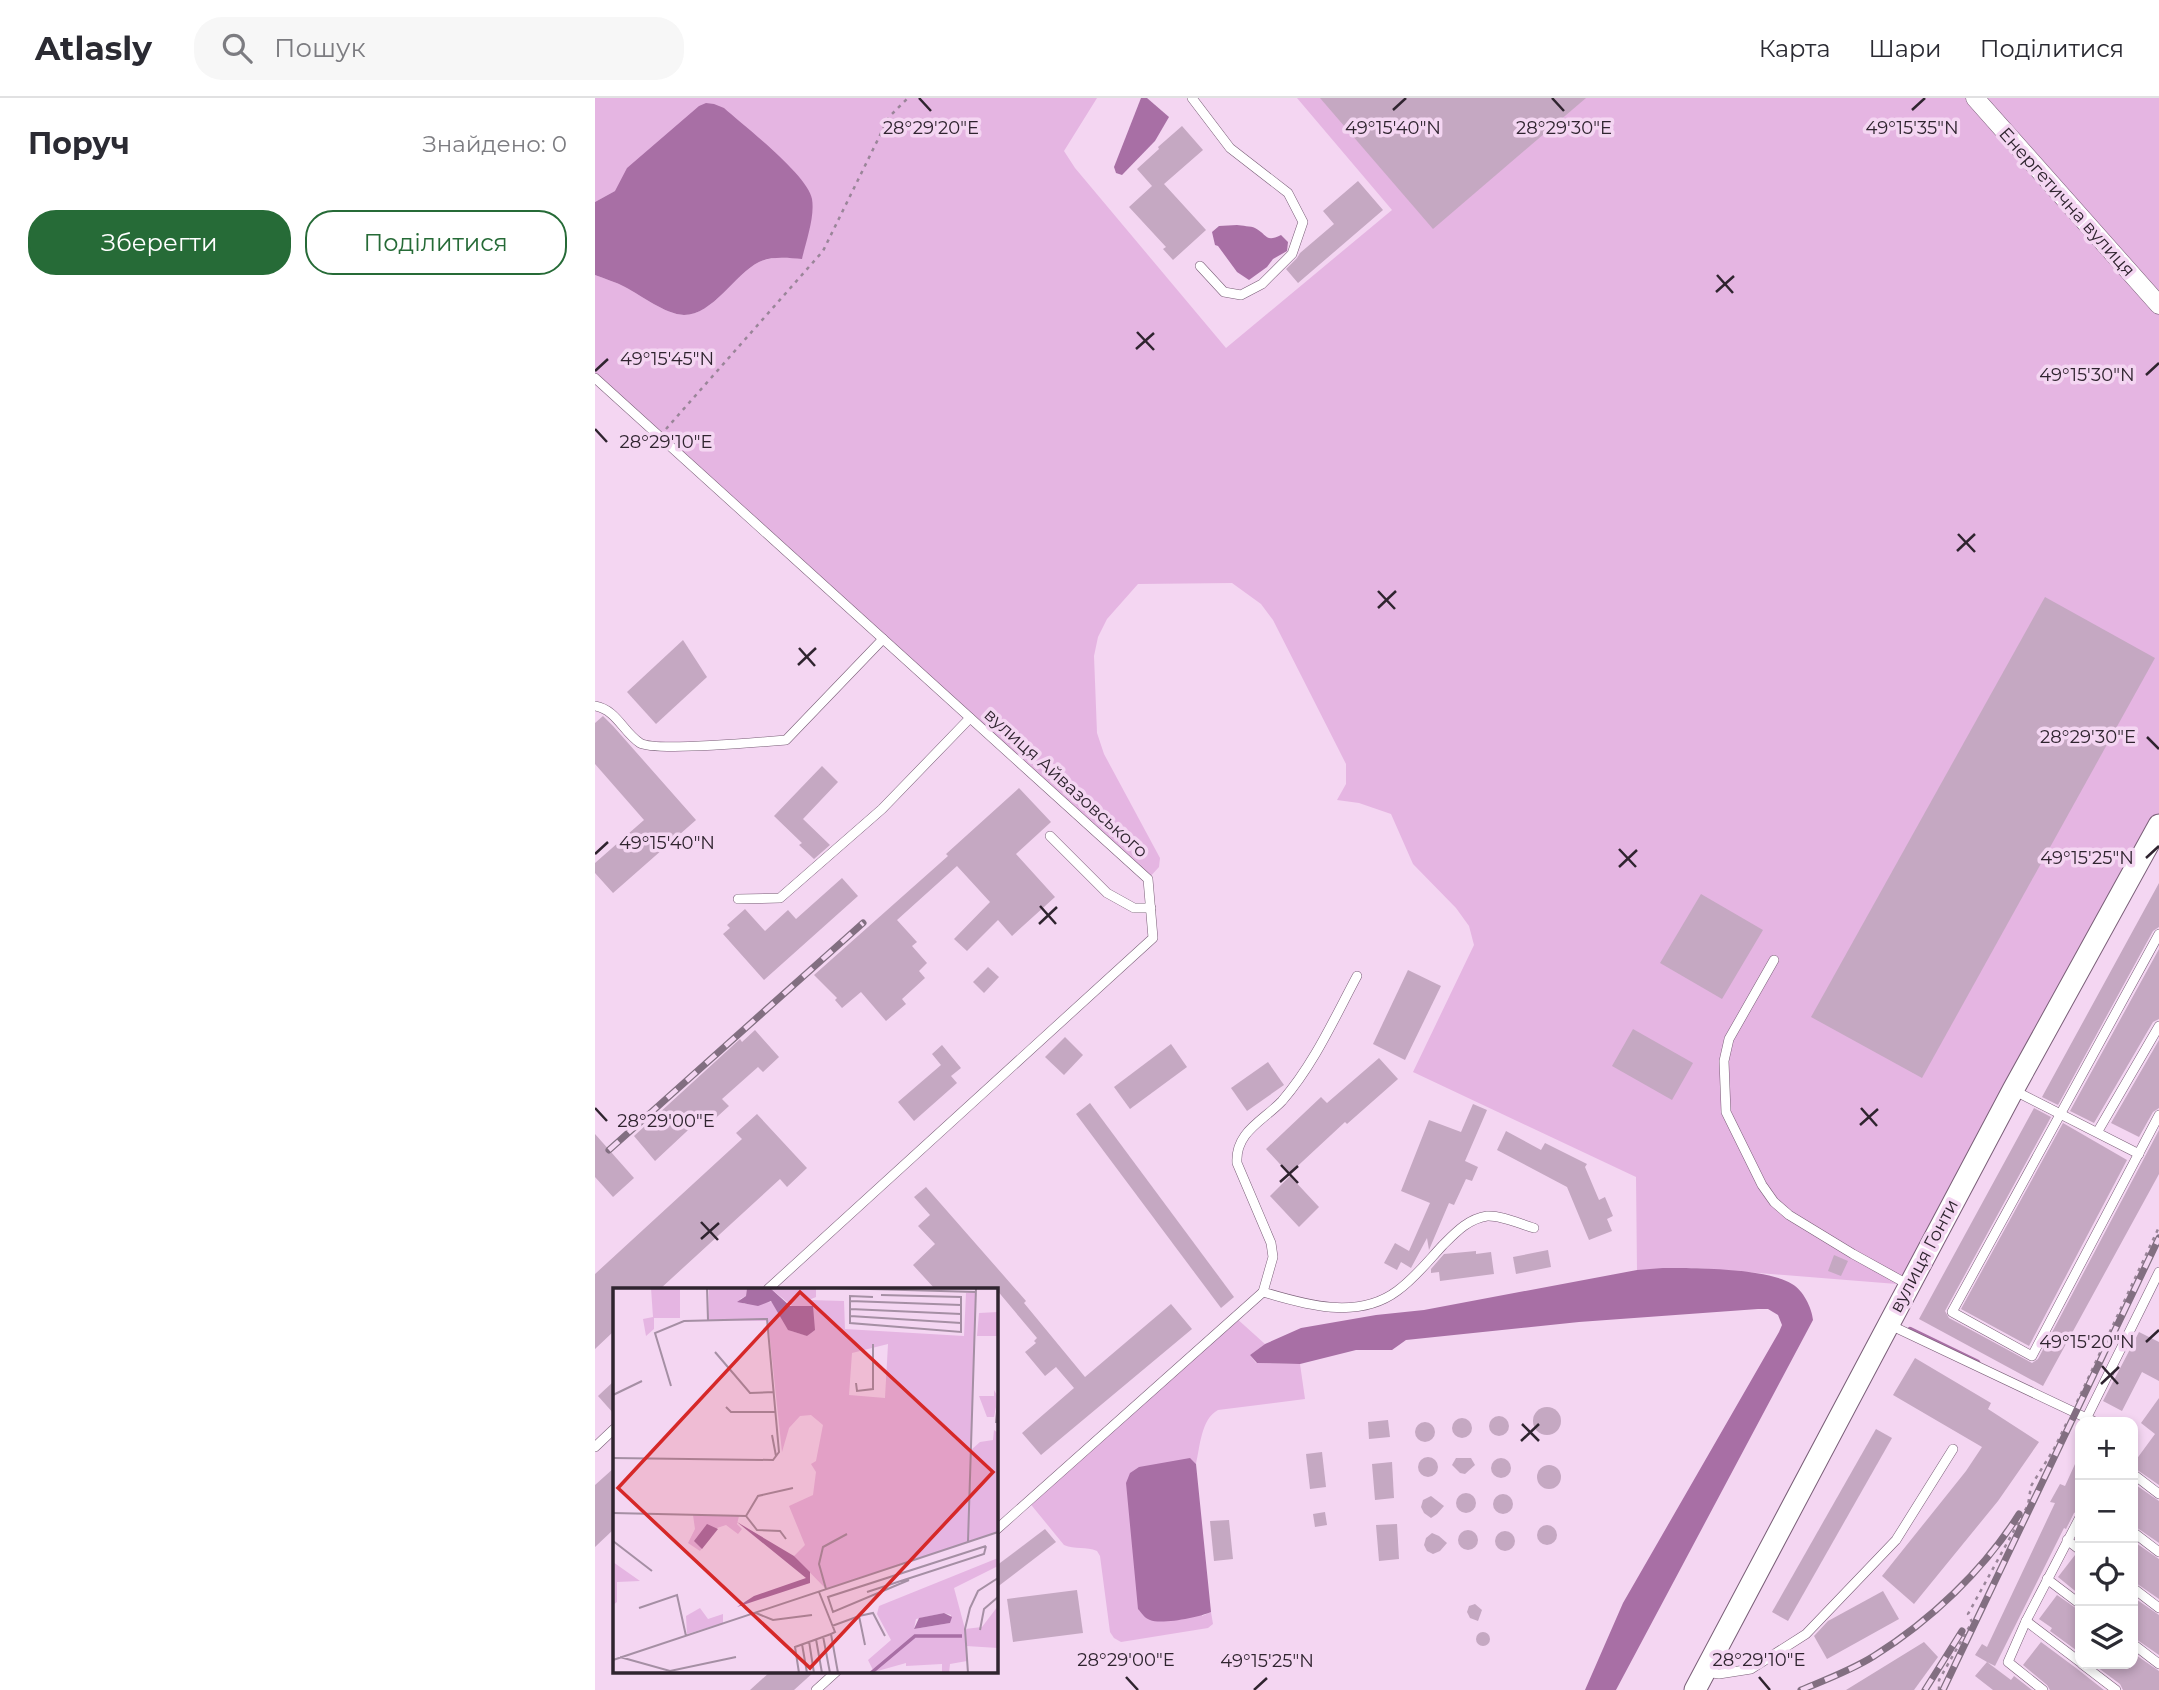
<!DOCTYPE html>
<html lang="uk">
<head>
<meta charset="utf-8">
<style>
  body { margin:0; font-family:Montserrat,sans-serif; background:#f7f7f7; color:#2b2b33 }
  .controls { position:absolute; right:21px; bottom:21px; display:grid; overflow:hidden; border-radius:14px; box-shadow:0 4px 10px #0003 }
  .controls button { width:63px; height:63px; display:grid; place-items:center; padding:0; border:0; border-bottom:2px solid #e1e1e2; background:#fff; color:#2b2b33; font:35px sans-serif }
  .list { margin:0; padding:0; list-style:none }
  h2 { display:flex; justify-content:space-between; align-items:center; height:91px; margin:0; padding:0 28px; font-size:30px }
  h2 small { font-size:23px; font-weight:400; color:#7c7c81 }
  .actions { display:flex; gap:14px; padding:21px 28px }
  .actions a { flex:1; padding:16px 0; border:2px solid #266b37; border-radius:28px; text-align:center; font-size:24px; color:#266b37 }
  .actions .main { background:#266b37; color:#fff }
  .icon { flex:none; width:38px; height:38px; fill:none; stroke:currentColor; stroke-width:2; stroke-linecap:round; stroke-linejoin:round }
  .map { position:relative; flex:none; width:1564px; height:1592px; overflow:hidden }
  header { display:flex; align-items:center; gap:42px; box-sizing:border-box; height:98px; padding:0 35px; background:#fff; border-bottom:2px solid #e1e1e2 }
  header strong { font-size:33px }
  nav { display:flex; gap:38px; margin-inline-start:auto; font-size:24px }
  .search { width:490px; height:63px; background:#f7f7f7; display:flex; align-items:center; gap:18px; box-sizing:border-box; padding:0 24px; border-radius:28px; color:#7c7c81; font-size:26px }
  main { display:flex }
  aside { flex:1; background:#fff }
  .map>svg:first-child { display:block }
</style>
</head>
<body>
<header>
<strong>Atlasly</strong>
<div class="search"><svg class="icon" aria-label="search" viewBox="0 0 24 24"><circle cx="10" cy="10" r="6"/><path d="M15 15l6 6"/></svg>Пошук</div>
<nav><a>Карта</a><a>Шари</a><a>Поділитися</a></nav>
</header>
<main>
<aside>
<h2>Поруч<small>Знайдено: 0</small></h2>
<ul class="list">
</ul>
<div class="actions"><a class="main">Зберегти</a><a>Поділитися</a></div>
</aside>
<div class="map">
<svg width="1564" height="1592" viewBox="0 0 1564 1592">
  <rect width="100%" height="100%" fill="#f4d6f2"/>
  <g fill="#e5b5e2">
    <path d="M0 0H502L469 53 480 70 631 250 797 112 702 0H1564V727L1314 1187 1101 1170 1042 1172 1041 1079 818 974 879 847 874 828 861 810 818 766 796 716 764 705 742 702 751 686V666L678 522 666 506 637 485 543 486 512 521 503 539 499 558 502 635 509 656 565 760 564 769 553 781 0 280V177C10 181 21 184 30 189 47 198 70 216 89 217 118 217 140 176 164 164 176 158 194 160 207 160L217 102 20 93 0 104Z"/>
    <path d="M640 1219 670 1246 655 1257 661 1265 705 1266 710 1301 623 1312C606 1321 605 1349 601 1366L594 1360 607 1518 616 1514 618 1526 613 1530 526 1544 519 1540 515 1534 505 1458 502 1453C491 1448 480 1452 469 1447L433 1403Z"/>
  </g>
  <g fill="#a86fa5">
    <polygon points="546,0 552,0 574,19 560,43 527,77 521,75 519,69"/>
    <path d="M111 5 119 6 129 10C148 27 213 77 217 101 220 119 211 143 207 161 194 160 176 158 164 164 140 176 118 217 89 217 70 216 47 198 30 189 21 184 10 181 0 177V104L20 93 32 70 104 8Z"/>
    <path d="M642 127C647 128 656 128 660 130 672 136 670 145 686 137L693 144 692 153 678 161 672 169 654 182 642 174 623 148 620 147 617 134 624 128Z"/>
    <path d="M1068 1170C1100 1170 1171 1170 1197 1186 1208 1192 1217 1210 1218 1222L1021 1592H990L1028 1505 1184 1234 1187 1227 1183 1217 1173 1211H1163L984 1224 811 1242 797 1252H761L705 1266 662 1265 655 1257 670 1246 706 1230 781 1217 829 1212 1042 1172Z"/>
    <path d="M595 1360 601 1366 616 1514C605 1519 566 1527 555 1522 549 1520 547 1515 543 1511L531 1385 535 1375 544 1369Z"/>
  </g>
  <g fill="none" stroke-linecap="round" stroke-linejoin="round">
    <polyline stroke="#a86fa5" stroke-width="4.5" points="1315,1231 1383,1264"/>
  </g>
  <g fill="#c5a8c2">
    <polygon points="725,0 991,0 838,131"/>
    <polygon points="587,28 608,52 569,86 611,132 578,162 568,151 571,149 534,109 557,88 542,71 564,51 563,49"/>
    <polygon points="763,83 788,112 703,185 691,171 702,160 705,155 739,126 728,113"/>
    <polygon points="1450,499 1560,560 1327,980 1216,919"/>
    <polygon points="88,542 112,579 61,626 32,594"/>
    <polygon points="8,618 18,628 101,722 18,795 0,775 0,765 49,722 0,666 0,625"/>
    <polygon points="227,668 243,684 208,721 235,747 219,761 204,747 207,745 179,718"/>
    <polygon points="424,690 456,724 421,756 460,799 417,838 403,822 372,853 359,841 395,804 362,768 302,822 322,844 317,848 332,865 324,873 330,880 307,901 311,906 291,923 266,894 247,910 240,902 242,900 219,877 353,758 351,756"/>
    <polygon points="247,780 263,798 169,882 128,836 135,830 132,827 150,811 170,833 193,812 201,821"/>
    <polygon points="1564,785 1564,829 1558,833 1463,1007 1447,999"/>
    <polygon points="1106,796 1168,832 1127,901 1065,865"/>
    <polygon points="1564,851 1564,921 1558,924 1499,1025 1475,1013"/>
    <polygon points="393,869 404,879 389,895 378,884"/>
    <polygon points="813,872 846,888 810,962 778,946"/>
    <polygon points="1038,931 1098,965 1077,1002 1017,968"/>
    <polygon points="160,932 184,959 168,974 163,969 127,1001 134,1008 113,1027 106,1020 60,1063 39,1038 145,941 147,944"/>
    <polygon points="470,939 488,957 469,977 450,959"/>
    <polygon points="1564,942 1564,1010 1558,1014 1544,1039 1516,1025"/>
    <polygon points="576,946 592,969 535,1011 519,989"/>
    <polygon points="347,947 366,970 356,978 362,985 319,1023 303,1004 346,967 337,956"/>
    <polygon points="784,960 803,981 752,1026 750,1024 694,1076 671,1051 726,999 732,1005"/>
    <polygon points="673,964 689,987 652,1013 636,990"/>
    <polygon points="495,1005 639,1199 626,1210 481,1016"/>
    <polygon points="878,1006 892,1012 870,1063 883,1069 877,1083 871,1081 859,1107 854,1105 834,1152 832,1140 816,1170 806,1164 802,1172 789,1165 800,1145 814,1153 835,1105 806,1093 834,1022 866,1034"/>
    <polygon points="1439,1010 1456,1019 1350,1213 1354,1220 1437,1265 1443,1261 1564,1032 1564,1076 1448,1288 1324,1221"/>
    <polygon points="162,1016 212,1070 192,1089 185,1081 65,1191 19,1191 19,1233 0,1251 0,1176 147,1041 141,1035"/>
    <polygon points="1468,1025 1532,1062 1434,1248 1366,1211"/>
    <polygon points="911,1033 946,1052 950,1045 992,1066 990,1069 1004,1102 1010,1099 1018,1118 1012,1121 1017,1133 994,1142 972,1089 902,1052"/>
    <polygon points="0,1036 39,1080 18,1099 0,1079"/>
    <polygon points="695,1078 724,1109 704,1129 675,1098"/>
    <polygon points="331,1089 431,1203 429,1205 490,1279 576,1206 597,1231 446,1357 427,1335 479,1290 461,1269 450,1278 430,1254 441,1245 439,1243 442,1240 401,1191 340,1191 318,1167 340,1146 323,1128 335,1117 319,1099"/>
    <polygon points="953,1152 956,1169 921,1176 918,1159"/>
    <polygon points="881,1153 881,1156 896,1154 899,1176 845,1183 844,1174 836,1175 836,1171 849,1156"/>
    <polygon points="1239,1157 1253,1163 1246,1178 1233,1173"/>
    <polygon points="1544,1234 1564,1244 1564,1283 1547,1274 1527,1313 1508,1303"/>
    <polygon points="1320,1260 1396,1305 1393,1311 1444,1344 1403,1403 1319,1506 1287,1478 1371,1373 1387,1349 1298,1297"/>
    <polygon points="19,1283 19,1316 3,1298"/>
    <polygon points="1564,1300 1564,1387 1538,1369 1538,1366 1560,1336 1546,1325"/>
    <circle cx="952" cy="1323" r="14"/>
    <circle cx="904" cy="1328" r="10"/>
    <circle cx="867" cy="1330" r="10"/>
    <polygon points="793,1322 795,1339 774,1341 773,1324"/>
    <circle cx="830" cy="1334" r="10"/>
    <polygon points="1281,1331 1297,1340 1193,1523 1177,1514"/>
    <polygon points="727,1354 731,1389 715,1391 711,1356"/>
    <polygon points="1485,1355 1485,1412 1479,1415 1471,1431 1469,1430 1400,1568 1392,1564 1416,1582 1419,1578 1437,1592 1398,1592 1380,1578 1392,1564 1380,1557 1387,1546 1392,1549 1460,1405 1455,1404 1465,1386 1470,1388"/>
    <circle cx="833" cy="1369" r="10"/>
    <polygon points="861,1360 876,1360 880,1367 870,1376 865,1375 857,1367"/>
    <circle cx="906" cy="1370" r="10"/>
    <polygon points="797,1364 799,1400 780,1402 777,1366"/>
    <circle cx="954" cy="1379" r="12"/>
    <polygon points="19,1370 19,1431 0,1449 0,1387"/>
    <polygon points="1538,1385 1564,1403 1564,1445 1538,1427"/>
    <circle cx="871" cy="1405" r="10"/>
    <circle cx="908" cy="1406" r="10"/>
    <polygon points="836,1398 849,1408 842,1416 836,1420 829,1415 826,1409 828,1402"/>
    <polygon points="730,1414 732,1427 720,1429 718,1416"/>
    <polygon points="634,1422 638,1461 619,1463 615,1423"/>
    <polygon points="802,1426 804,1461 784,1463 781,1427"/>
    <circle cx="952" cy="1437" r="10"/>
    <polygon points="450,1431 461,1444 401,1490 401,1468"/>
    <circle cx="873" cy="1442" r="10"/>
    <circle cx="910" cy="1443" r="10"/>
    <polygon points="837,1435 844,1438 852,1445 845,1453 838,1456 832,1453 829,1447 831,1440"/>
    <polygon points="1538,1443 1564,1461 1564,1501 1538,1483"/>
    <polygon points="1480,1457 1485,1459 1485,1497 1463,1479"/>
    <polygon points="482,1492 488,1535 418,1544 412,1501"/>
    <polygon points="1288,1493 1304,1521 1232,1561 1219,1538 1233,1523"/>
    <polygon points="1462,1497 1485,1513 1485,1555 1455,1533 1457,1530 1444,1521"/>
    <polygon points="1538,1499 1564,1517 1564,1557 1538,1539"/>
    <polygon points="880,1506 887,1512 883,1523 875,1520 872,1514 874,1508"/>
    <circle cx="888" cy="1541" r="7"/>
    <polygon points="1329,1544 1343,1559 1319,1592 1251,1592"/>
    <polygon points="1446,1544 1481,1570 1509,1592 1455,1592 1452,1587 1428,1567"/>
    <polygon points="1538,1555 1564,1573 1564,1592 1528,1592 1525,1586 1498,1566 1538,1566"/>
    <polygon points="176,1573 220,1573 199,1592 155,1592"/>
  </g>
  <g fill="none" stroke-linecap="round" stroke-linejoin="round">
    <defs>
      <g id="service">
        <polyline points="597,0 635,50 693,95 708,124 697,156 667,186 646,197 629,194 605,168"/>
        <polyline points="0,280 553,781 558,840 173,1191"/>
        <path d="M0 608C22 612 28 634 45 645 59 654 167 644 191 642L288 541"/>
        <polyline points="455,738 512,795 539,810 556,810"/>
        <polyline points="143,801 185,800 287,711 375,620"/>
        <polyline points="1564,836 1357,1214 1437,1258 1564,1017"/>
        <polyline points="1179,862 1134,941 1129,963 1131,1014 1167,1087 1179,1104 1194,1117 1258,1156 1314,1187"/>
        <polyline points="1418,992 1544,1056"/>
        <polyline points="1503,1033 1564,928"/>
        <path d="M668 1194C711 1207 763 1222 802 1193 820 1180 833 1163 848 1147 861 1134 873 1121 892 1118 906 1117 925 1126 939 1130"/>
        <polyline points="1295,1227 1500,1324"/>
        <polyline points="1491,1321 1564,1174"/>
        <polyline points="0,1349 19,1331"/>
        <polyline points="1538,1376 1564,1396"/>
        <path d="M401 1432 668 1194 678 1159 676 1145 642 1065C640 1034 668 1023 687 1003 719 966 739 921 762 878"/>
        <polyline points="1538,1434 1564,1454"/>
        <polyline points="1472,1442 1485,1452"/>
        <polyline points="1452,1481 1485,1506"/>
        <polyline points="1538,1490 1564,1510"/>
        <polyline points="1431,1523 1485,1564"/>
        <polyline points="1538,1546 1564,1566"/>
        <polyline points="1487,1566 1521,1592"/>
        <polyline points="1111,1574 1124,1576 1156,1571 1211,1536 1301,1442 1358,1351"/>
        <polyline points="221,1592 242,1573"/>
        <polyline points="1448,1592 1413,1564 1431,1523 1485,1419"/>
      </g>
      <polyline id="minor" points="1380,0 1564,207"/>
      <polyline id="tertiary" points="1100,1592 1418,992 1564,727"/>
    </defs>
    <use href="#service" stroke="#795e77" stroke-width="10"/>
    <use href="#minor" stroke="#795e77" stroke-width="19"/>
    <use href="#tertiary" stroke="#795e77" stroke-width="23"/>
    <g stroke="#9a8599" stroke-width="2.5" stroke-dasharray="3.5 5" stroke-linecap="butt">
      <polyline points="71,331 228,153 294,19 313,0"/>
      <polyline points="1482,1304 1564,1129"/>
      <polyline points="1344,1592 1344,1582 1377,1524 1373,1516 1433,1407 1436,1388 1459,1351 1473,1322"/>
    </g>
    <use href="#service" stroke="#fff" stroke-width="9"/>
    <use href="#minor" stroke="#fff" stroke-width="18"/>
    <use href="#tertiary" stroke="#fff" stroke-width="21"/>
    <defs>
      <g id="rail">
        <polyline points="14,1052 268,825"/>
        <path d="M1206 1592C1230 1582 1257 1572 1279 1558 1335 1523 1389 1472 1424 1416"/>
        <polyline points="1330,1592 1367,1533"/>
        <polyline points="1348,1592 1564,1140"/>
      </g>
    </defs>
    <use href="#rail" stroke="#826f81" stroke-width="7"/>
    <use href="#rail" stroke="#f4d6f2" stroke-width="4.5" stroke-dasharray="13" stroke-linecap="butt"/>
  </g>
  <path fill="none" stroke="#2f242f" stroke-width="2.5" d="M324 0 336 13M957 0 969 13M798 12 811 0M1317 12 1330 0M1122 177 1138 195M1121 194 1139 178M542 234 559 252M541 251 559 235M0 273 13 261M1551 277 1564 265M0 331 12 344M1363 436 1380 454M1362 453 1380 436M783 493 800 511M783 510 801 493M204 550 220 568M203 567 221 550M1552 639 1564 651M1024 751 1041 769M0 756 13 744M1551 760 1564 748M1024 769 1042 752M445 808 461 826M444 826 462 809M0 1010 12 1023M1266 1010 1282 1028M1265 1027 1283 1011M686 1067 703 1085M685 1084 703 1068M106 1124 123 1142M106 1141 124 1125M1551 1244 1564 1232M1507 1268 1523 1286M1506 1286 1524 1269M927 1326 944 1343M926 1343 944 1326M531 1579 543 1592M1164 1579 1175 1592M659 1592 672 1580"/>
  <g text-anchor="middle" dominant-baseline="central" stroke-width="7" stroke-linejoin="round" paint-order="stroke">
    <g font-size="18" fill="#2f242f" stroke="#f4d6f2">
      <text transform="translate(1472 104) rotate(48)">Енергетична вулиця</text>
      <text transform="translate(471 685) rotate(42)">вулиця Айвазовського</text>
      <text transform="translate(1329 1158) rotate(-62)">вулиця Гонти</text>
    </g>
  </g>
  <g transform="translate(18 1190)">
    <rect width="385" height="385" fill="#f4d6f2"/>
    <path d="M38 0H67V30H41V41L33 48 30 31 40 29ZM96 0H134L133 8 127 11 131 16 159 14 178 43 195 48 179 18 157 0H203V9L196 12 231 13 232 41 351 48 353 5 363 4 358 162 367 154 380 152 381 142 385 145V244L213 301 181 268 192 257 176 218 200 207 203 184 198 176 203 173 210 137 198 127 187 128 176 140 169 164 155 33 95 32ZM275 56 272 110 236 107 239 65ZM385 24V48H364L366 25ZM381 102 385 109 381 129H374L366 108H381ZM80 227 126 228 124 236 129 241 125 246 113 237 104 240 87 263 75 255 82 241ZM385 270V278L341 300 352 341 369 339 385 318V360L353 358 354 373 337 376 336 385H329V376L293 378V375L261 384 255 372 278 352 264 326 266 318ZM331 325 338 327 337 335 301 341 303 331ZM0 274 27 293 4 294V314L0 317ZM87 320 95 331 110 326V335L74 346 73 328Z" fill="#e5b5e2" fill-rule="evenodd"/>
    <path d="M134 0H157L177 18H200L202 42 194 48 175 42 158 13 145 18 124 14 133 8ZM124 234 181 268 197 284V295L124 319 141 308 193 290ZM94 236 105 241 89 261 81 253ZM331 325 339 329 337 335 301 341 306 330Z" fill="#a86fa5"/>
    <path fill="none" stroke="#a86fa5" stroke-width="3.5" d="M258 385 302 348H349"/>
    <path fill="none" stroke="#a58fa4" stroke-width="2" d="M94 0 95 32M221 0 363 4M260 9 237 8V35L348 44V9L268 7M237 13 348 17M237 21 348 26M237 28 348 35M102 64 137 105 161 104M243 95 244 103 260 101V56M0 107 29 93M113 119 118 124H162M383 135 385 112M159 147 163 168M0 170 160 172 166 164 154 31 71 33 42 45 58 98M0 225 133 228 145 208 180 200M133 228 144 242 167 243 173 251M0 253 39 283M355 253 363 0M296 292 220 324 215 309 373 258M213 301 206 276 210 259 234 246M206 304 222 344 218 346 225 385M254 304 371 266 373 258M26 320 64 307 73 348M143 325 160 332 199 327M246 328 260 325 272 348M219 338 246 328 252 357M367 342 371 321 385 309M210 348 217 385M203 351 209 385M196 353 201 385M189 356 194 385M7 369 57 383 123 369M0 372 385 244M186 385 182 359 218 346M355 385 352 341 357 320 365 303 385 290"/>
    <path fill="#d62828" fill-opacity="0.15" stroke="#d62828" stroke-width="3.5" d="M187 4 380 184 197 380 5 200Z"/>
    <rect width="385" height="385" fill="none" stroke="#2f242f" stroke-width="3.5"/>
  </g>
  <g font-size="18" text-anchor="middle" fill="#2f242f" stroke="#f4d6f2" stroke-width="7" stroke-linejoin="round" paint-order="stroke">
    <text x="798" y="36">49°15'40"N</text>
    <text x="1317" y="36">49°15'35"N</text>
    <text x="336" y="36">28°29'20"E</text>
    <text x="969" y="36">28°29'30"E</text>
    <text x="72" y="267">49°15'45"N</text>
    <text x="1492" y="283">49°15'30"N</text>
    <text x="71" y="350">28°29'10"E</text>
    <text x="1493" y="645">28°29'30"E</text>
    <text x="72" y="751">49°15'40"N</text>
    <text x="1492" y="766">49°15'25"N</text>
    <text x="71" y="1029">28°29'00"E</text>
    <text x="1492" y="1250">49°15'20"N</text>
    <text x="531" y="1568">28°29'00"E</text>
    <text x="1164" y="1568">28°29'10"E</text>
    <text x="672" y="1569">49°15'25"N</text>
  </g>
</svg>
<div class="controls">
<button>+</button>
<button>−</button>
<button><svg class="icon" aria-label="locate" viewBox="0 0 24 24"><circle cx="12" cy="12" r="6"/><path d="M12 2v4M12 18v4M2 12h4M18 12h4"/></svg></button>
<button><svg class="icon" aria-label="layers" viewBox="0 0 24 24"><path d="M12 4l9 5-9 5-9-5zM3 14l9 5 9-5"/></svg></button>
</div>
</div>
</main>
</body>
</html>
